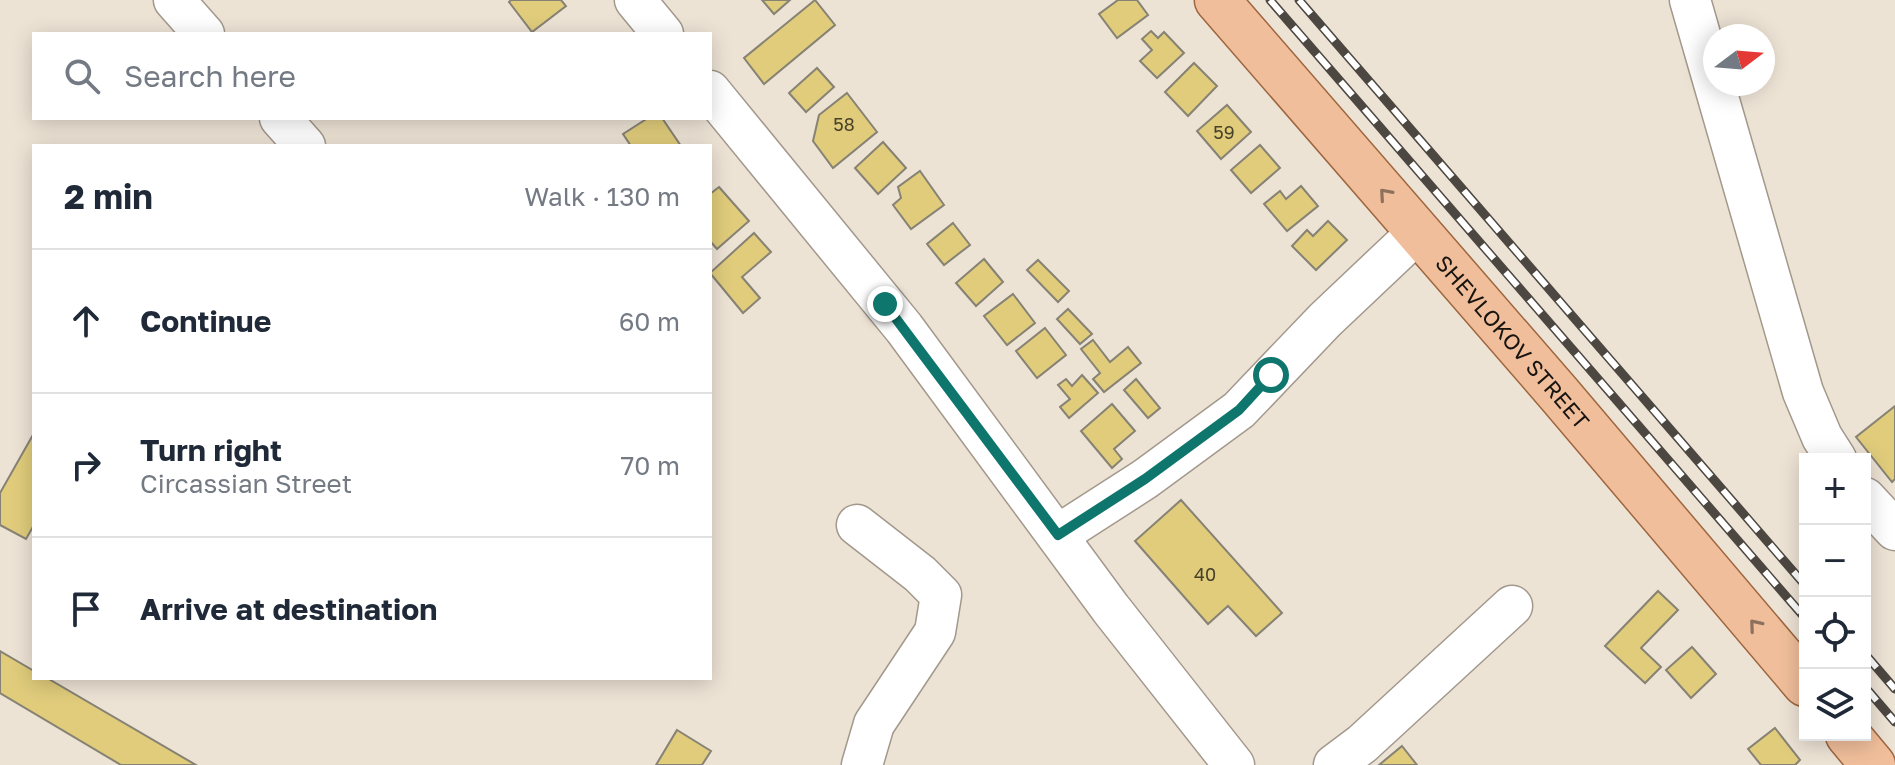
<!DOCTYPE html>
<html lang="en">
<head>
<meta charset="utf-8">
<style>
  body { margin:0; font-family:"Golos Text",sans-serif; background:#f6f6f7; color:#1f2937 }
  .controls { position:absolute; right:24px; bottom:24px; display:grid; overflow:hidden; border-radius:0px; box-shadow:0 4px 20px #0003 }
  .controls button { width:72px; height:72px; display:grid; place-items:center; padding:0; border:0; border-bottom:2px solid #e0e1e3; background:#fff; color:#1f2937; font:40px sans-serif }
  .compass { position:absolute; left:1703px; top:24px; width:72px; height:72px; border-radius:50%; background:#fff; box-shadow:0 4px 20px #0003; rotate:74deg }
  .stop { position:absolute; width:24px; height:24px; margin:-18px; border:6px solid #0f766e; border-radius:50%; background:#fff }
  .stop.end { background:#0f766e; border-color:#fff; box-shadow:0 2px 8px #0008 }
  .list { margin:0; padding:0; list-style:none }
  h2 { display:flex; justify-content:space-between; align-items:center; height:104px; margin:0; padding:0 32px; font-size:34px }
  h2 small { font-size:26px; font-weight:400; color:#747a83 }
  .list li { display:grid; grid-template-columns:52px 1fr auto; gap:24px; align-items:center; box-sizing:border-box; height:144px; padding:0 32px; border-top:2px solid #e0e1e3 }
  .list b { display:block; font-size:30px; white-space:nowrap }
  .list p { margin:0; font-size:26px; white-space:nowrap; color:#747a83 }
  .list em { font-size:26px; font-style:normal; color:#747a83 }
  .icon { flex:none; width:44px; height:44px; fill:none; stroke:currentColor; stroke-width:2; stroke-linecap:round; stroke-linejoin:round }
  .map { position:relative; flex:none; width:1895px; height:765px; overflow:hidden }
  .search { position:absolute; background:#fff; box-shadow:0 4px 20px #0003; left:32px; top:32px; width:680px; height:88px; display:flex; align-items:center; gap:20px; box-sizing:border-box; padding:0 28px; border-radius:0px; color:#747a83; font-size:30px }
  .panel { position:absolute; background:#fff; box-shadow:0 4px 20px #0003; left:32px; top:144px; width:680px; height:536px; border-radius:0px }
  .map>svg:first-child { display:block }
</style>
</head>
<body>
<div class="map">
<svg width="1895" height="765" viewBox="0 0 1895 765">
  <rect width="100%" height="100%" fill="#ede3d5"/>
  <g fill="#e0cc7b" stroke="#868274" stroke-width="2">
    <polygon points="511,0 561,0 566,6 532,32 509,2"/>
    <polygon points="762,0 790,0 774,14"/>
    <polygon points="815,0 835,25 764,84 744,58"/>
    <polygon points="1118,0 1137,0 1148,15 1117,38 1099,14"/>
    <polygon points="1151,31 1158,38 1164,32 1184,53 1157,78 1140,61 1152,50 1142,39"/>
    <polygon points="1194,63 1217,86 1188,116 1165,92"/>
    <polygon points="817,68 834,87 806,112 789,93"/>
    <polygon points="847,93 877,132 833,168 813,141 819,115"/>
    <polygon points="1227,105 1251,132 1221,159 1197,131"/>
    <polygon points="648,118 662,118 681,146 631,146 623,134"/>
    <polygon points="883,142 906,168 878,194 855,168"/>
    <polygon points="1260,145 1280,168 1251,193 1231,170"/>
    <polygon points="920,171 944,205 911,229 893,205 901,198 898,187"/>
    <polygon points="1301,186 1318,206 1287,231 1264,204 1280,191 1286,199"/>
    <polygon points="719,187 749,221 717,249 710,241 710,194"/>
    <polygon points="1328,221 1347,240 1316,270 1292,246 1307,230 1313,236"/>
    <polygon points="953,223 970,245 944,265 927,244"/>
    <polygon points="754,233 771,252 742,277 760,298 743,313 710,273"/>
    <polygon points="984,259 1003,282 976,306 956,283"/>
    <polygon points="1038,260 1069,291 1058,302 1027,270"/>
    <polygon points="1013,294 1035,323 1007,345 984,316"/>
    <polygon points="1068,309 1092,334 1080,344 1057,319"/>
    <polygon points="1045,328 1066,355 1037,378 1016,351"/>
    <polygon points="1093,340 1110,362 1128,347 1141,363 1104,392 1093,379 1100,373 1081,349"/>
    <polygon points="1082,375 1098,393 1069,418 1060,407 1070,399 1058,385 1066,379 1072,386"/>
    <polygon points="1136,379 1160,408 1148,418 1124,390"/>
    <polygon points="1112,404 1135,431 1114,449 1122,459 1112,468 1081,431"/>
    <polygon points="1895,406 1895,479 1892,482 1856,437"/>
    <polygon points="34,433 34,525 26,539 0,525 0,493"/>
    <polygon points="1181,500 1282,613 1256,636 1228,606 1208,624 1135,541"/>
    <polygon points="1658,591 1678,610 1641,648 1661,667 1645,683 1605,646"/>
    <polygon points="1692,647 1716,674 1691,698 1666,670"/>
    <polygon points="0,651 34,671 34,678 47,678 196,765 121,765 0,693"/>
    <polygon points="1775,728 1800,760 1795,765 1761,765 1748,749"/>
    <polygon points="677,730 711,751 702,765 656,765"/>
    <polygon points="1402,746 1417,765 1379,765"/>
  </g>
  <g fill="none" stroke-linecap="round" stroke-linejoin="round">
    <defs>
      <g id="minor">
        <polyline points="174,0 204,34"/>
        <polyline points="635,0 663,34"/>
        <polyline points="1690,0 1803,392 1822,437 1836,459"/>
        <polyline points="710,91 904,328 1111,609 1234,765"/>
        <polyline points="280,118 305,146"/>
        <polyline points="1865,498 1895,530"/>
        <polyline points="857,525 920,574 941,595 935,632 874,724 862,765"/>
        <polyline points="1058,535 1145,479 1239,410 1325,320 1418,232"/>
        <polyline points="1334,765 1362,744 1512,606"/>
      </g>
      <g id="major">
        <path id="s1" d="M1217 0 1559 394 1805 684"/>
        <polyline points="1848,735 1873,765"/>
      </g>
    </defs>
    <use href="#minor" stroke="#a2988c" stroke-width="43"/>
    <use href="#major" stroke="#9e663f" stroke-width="47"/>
    <use href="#minor" stroke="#fff" stroke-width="40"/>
    <use href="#major" stroke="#f0be9b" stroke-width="44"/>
    <defs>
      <g id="rail">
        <polyline points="1270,0 1805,618"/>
        <polyline points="1299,0 1805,585"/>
        <polyline points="1865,654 1895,689"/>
        <polyline points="1865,687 1895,722"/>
      </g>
    </defs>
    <use href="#rail" stroke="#4c4740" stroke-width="9"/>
    <use href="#rail" stroke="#fff" stroke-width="6" stroke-dasharray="18" stroke-linecap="butt"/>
  </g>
  <defs><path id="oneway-chevron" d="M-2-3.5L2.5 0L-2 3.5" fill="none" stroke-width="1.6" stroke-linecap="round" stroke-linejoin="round" transform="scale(2)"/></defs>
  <g stroke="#8e715c">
    <use href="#oneway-chevron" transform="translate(1385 194) rotate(-131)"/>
    <use href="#oneway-chevron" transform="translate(1755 625) rotate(-130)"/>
  </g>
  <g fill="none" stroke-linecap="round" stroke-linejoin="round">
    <polyline stroke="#0f766e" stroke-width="10" points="885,304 1058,535 1145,479 1239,410 1271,375"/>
  </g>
  <g text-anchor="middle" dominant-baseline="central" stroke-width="6" stroke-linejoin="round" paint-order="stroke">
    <g font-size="18" fill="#49412a">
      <text x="844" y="124">58</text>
      <text x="1224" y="132">59</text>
      <text x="1205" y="574">40</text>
    </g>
    <g font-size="22" fill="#17130f" stroke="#fff">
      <text stroke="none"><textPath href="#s1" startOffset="452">SHEVLOKOV STREET</textPath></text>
    </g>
  </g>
</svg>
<div class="controls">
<button>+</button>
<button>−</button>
<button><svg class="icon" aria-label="locate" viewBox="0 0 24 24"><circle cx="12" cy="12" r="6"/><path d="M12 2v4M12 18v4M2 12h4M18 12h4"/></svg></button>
<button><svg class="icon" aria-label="layers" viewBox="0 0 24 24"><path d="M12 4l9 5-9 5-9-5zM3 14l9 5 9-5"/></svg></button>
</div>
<svg class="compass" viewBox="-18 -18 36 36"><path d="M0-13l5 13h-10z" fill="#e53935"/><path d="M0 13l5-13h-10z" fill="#747a83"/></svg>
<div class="stop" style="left:1271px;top:375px"></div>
<div class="stop end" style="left:885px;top:304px"></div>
<div class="search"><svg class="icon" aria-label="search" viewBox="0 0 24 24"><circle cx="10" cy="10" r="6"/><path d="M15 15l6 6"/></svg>Search here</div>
<section class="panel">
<h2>2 min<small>Walk · 130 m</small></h2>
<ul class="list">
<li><svg class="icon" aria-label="ahead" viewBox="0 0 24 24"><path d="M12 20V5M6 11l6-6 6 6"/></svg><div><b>Continue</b></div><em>60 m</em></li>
<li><svg class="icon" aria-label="right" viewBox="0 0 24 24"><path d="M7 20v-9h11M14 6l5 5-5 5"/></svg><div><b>Turn right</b><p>Circassian Street</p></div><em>70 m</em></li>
<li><svg class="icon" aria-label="arrive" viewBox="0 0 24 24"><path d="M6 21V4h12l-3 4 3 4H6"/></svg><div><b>Arrive at destination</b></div></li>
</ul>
</section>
</div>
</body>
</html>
